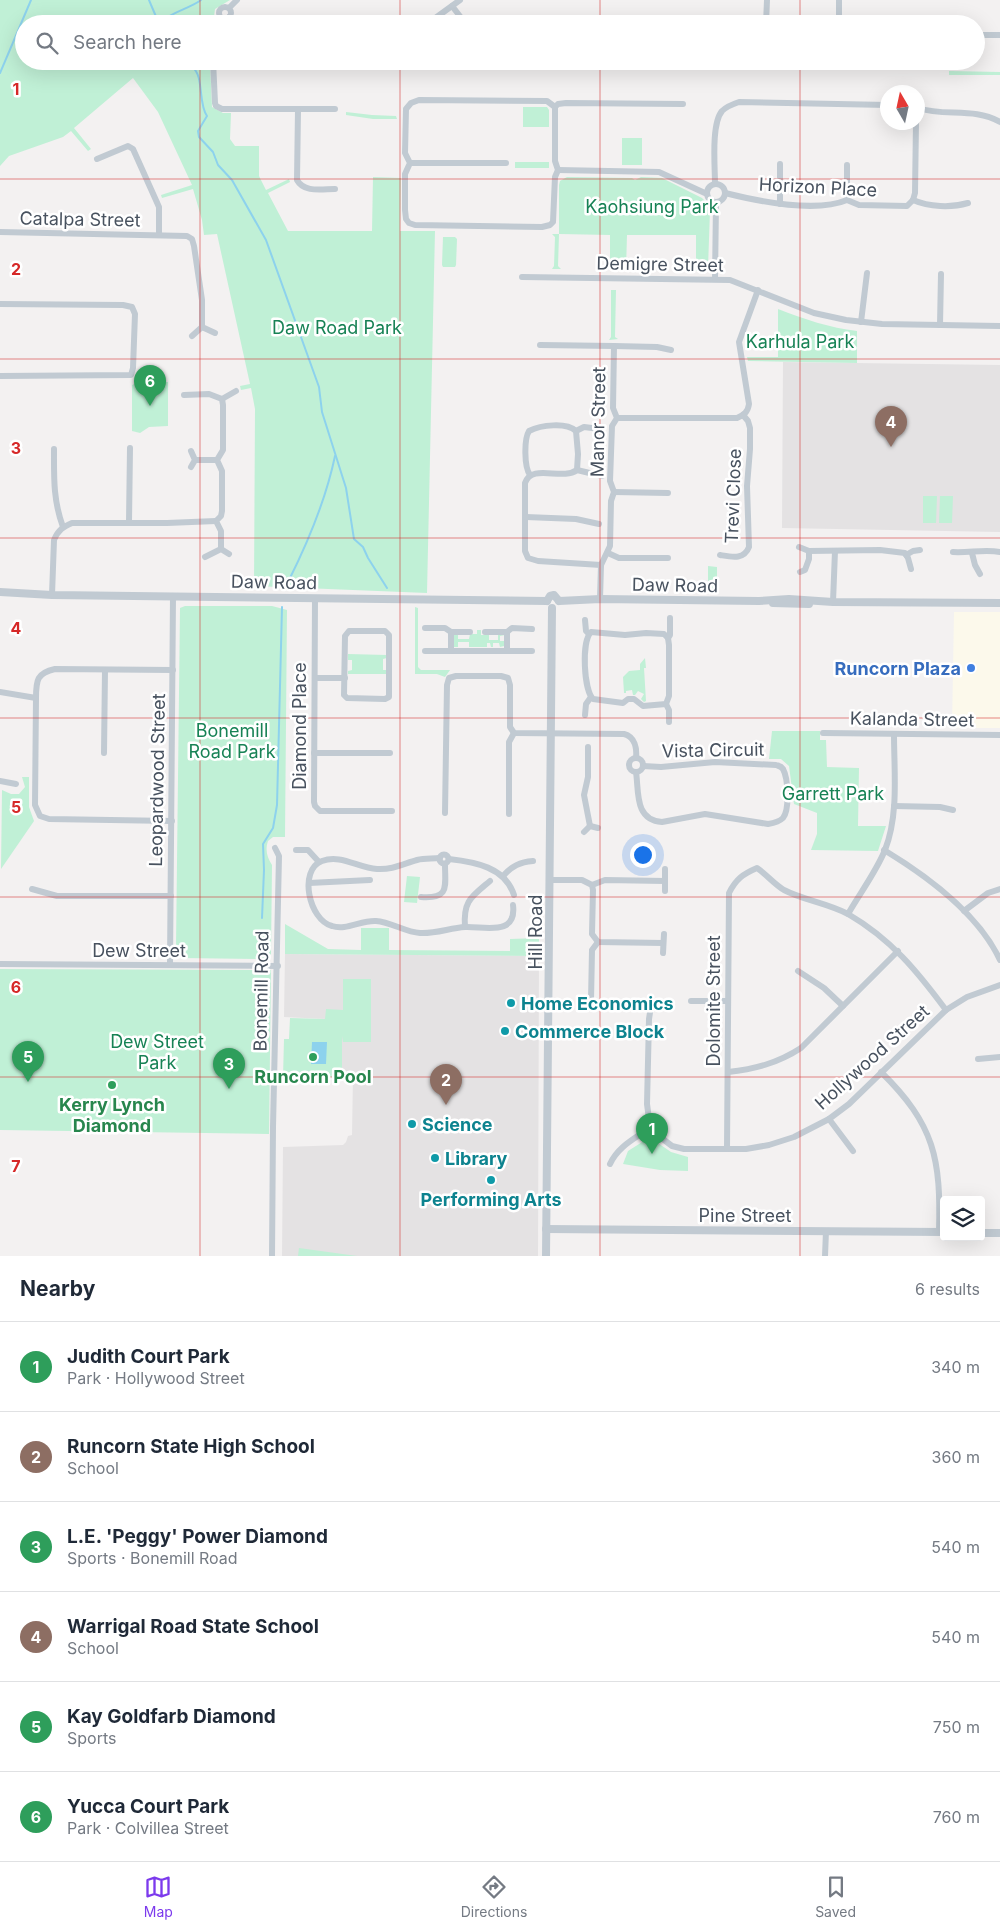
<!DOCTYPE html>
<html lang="en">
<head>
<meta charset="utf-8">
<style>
  body { margin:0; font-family:Inter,sans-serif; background:#f6f6f7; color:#1f2937 }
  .controls { position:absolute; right:15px; bottom:15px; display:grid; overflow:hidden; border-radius:5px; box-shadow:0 5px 20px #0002 }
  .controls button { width:45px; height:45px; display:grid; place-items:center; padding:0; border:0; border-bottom:1px solid #e0e1e3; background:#fff; color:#1f2937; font:25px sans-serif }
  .compass { position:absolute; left:880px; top:85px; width:45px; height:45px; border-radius:50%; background:#fff; box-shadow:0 5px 20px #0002; rotate:351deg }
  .you { position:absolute; left:642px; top:854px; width:18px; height:18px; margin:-12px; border:4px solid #fff; border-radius:50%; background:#1a73e8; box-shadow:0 0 0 8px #1a73e833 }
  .badge { display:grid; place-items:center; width:32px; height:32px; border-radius:50%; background:#7c3aed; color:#fff; font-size:16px; font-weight:700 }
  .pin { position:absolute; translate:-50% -41px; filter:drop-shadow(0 1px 2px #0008) }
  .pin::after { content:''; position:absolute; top:26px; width:18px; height:15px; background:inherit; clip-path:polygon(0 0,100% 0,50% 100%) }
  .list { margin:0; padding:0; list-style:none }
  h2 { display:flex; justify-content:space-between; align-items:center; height:65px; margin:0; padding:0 20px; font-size:21px }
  h2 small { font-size:16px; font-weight:400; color:#747a83 }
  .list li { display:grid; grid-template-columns:32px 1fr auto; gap:15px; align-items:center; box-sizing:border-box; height:90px; padding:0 20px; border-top:1px solid #e0e1e3 }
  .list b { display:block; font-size:19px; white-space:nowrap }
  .list p { margin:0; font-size:16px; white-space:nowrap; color:#747a83 }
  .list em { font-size:16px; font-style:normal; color:#747a83 }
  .icon { flex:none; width:28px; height:28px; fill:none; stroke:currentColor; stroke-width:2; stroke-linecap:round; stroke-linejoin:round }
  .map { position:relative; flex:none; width:1000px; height:1256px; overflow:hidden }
  .search { position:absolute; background:#fff; box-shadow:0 5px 20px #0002; left:15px; right:15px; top:15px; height:55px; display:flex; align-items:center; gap:12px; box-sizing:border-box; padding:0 18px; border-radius:28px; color:#747a83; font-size:19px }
  .sheet { height:605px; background:#fff }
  nav { display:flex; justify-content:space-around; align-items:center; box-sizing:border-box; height:70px; border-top:1px solid #e0e1e3; background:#fff; font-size:14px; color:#747a83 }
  nav a { display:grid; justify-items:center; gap:2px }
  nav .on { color:#7c3aed }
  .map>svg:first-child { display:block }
</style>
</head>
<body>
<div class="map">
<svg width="1000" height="1256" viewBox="0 0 1000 1256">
  <rect width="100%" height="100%" fill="#f3f1f1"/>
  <polygon fill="#fcf9eb" points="954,612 1000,612 1000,728 952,728"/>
  <g fill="#e4e2e3">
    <polygon points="783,362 1000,365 1000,532 782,528"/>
    <polygon points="285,954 539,956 538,1256 282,1256 283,1147 343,1145 346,1142 348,1136 352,1135 353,1075 342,1075 342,1010 326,1019 284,1017"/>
  </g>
  <g fill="#c0f0d6">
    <polygon points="0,0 230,0 215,9 213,24 24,24 24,61 210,61 212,107 223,113 231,113 230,139 235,146 259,146 259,176 266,190 289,179 290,182 268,193 288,231 372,231 373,177 401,178 400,231 435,231 427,593 254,586 255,409 251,388 241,390 240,386 250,384 217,234 204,235 202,220 193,189 162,198 161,195 192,185 158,112 133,78 74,128 91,149 88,151 71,131 63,137 9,156 0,166"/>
    <polygon points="949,71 1000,72 1000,75 949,75"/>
    <polygon points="523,107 547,107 549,110 549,127 523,127"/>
    <polygon points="346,112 372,115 396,116 397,119 373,119 346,115"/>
    <rect x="622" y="138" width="20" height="27"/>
    <rect x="515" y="162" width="34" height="6"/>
    <polygon points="567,177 632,178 635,180 641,177 662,178 702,198 707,203 710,211 708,268 706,271 696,271 696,235 627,235 626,270 610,270 610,235 559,234 558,266 561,269 552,269 554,266 555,237 552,234 559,234 559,185 560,181"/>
    <polygon points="443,237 455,237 457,239 456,265 455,267 443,267 442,265"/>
    <polygon points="611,290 616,290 615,337 618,339 609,340 611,337"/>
    <path d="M778 309C804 319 830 328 857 331V363L748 361 747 357H778Z"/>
    <polygon points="141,381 168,382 168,426 149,427 140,433 132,431 132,385"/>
    <polygon points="923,496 937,496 936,523 923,523"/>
    <polygon points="940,496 953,496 952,523 939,523"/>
    <polygon points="708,566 717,567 717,590 708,591"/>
    <path d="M185 606H272L287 610 285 837H273L268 841C265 850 267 857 272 865L271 954 266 959 181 958 177 955 176 947 180 608Z"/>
    <polygon points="415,607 418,608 418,667 421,670 450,670 445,677 437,674 415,674"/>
    <polygon points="477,630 481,630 481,635 489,635 489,640 498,640 498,635 505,635 500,636 500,641 504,641 504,646 500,647 499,643 493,643 493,647 491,647 490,643 487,643 487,647 469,647 469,642 458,642 458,647 454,647 454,634 458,634 458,639 469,639 470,634 477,634"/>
    <polygon points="348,654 387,655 387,658 383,659 383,670 387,670 387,674 348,674 348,671 352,670 352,660 348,660"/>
    <polygon points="645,658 646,668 644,668 646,701 644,702 641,699 644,694 638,691 635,695 633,695 632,690 626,691 626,693 624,693 623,677 629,671 640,670 640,664"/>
    <polygon points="772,731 820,731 820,740 826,740 827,767 859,768 858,826 886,826 878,851 811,850 817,834 817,813 794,804 789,766 781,759 769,759"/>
    <polygon points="22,777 29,777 29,807 34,821 1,869 2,790 11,794 19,794 25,787"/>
    <polygon points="407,876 420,877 417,903 404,902"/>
    <polygon points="285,924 328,949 361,950 361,928 389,928 389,950 510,951 510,939 539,938 539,956 285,954"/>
    <polygon points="0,969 271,970 269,1134 0,1130"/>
    <polygon points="343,979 371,979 371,1042 343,1042 342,1036 342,1077 283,1077 284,1039 289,1039 290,1018 325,1019 326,1009 343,1010"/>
    <polygon points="647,1139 652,1139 671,1152 688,1157 688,1171 660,1170 623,1164 628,1151"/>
    <polygon points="299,1248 357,1256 298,1256"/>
  </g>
  <polygon fill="#8dd2ed" points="312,1042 327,1042 326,1064 311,1064"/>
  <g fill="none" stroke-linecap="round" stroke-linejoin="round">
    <g stroke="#8dd2ed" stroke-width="2">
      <polyline points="149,0 157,19 163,24"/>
      <path d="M161 22C173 11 189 9 201 0"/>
      <path d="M179 61C184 64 189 65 193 68 204 76 198 104 207 116L198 131 199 137 213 152 218 165 232 180 266 240 319 387 322 412 346 488 354 539 363 547 368 558 387 588"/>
      <polyline points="0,73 31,0"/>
      <path d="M289 580C309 540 326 499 335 456"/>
      <polyline points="262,918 264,870 263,844 273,828 277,805 282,607"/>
    </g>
    <g stroke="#c1cad2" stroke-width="6">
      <polyline points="839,0 839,24"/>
      <polyline points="452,6 466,24"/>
      <circle cx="225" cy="13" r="6"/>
      <polyline points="229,8 237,0"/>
      <polyline points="229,17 239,24"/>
      <polyline points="422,24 434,19 460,0"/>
      <polyline points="766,24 767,0"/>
      <polyline points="976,35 1000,35"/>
      <polyline points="213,61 215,103 216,106 222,109 335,109"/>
      <polygon points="419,100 547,101 555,107 555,161 558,170 555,177 553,222 550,225 542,227 415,225 409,223 406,219 405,210 405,174 410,163 405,153 406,109 411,103"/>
      <polyline points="555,107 558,104 566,103 683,104"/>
      <path d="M918 108C945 117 974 107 1000 122"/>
      <path d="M298 110 297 180C304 193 322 189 335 189"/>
      <polyline points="97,159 128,146 133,149 159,207 159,235"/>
      <polyline points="410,163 506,163"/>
      <polyline points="780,164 780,204"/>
      <polyline points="558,170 659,172 707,194"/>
      <path d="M715 184C715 167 711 124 722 111 727 106 733 104 739 102L888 105"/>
      <circle cx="716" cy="193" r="9"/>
      <path d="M725 193C757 201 816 213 847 200L859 205 907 206 913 200"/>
      <polyline points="847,200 847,165"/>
      <polyline points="913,200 915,193 916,122"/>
      <path d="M913 200C929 207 951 208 968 203"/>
      <polyline points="0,232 187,236 192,239 194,246 202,300 202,327"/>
      <polyline points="522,277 730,280 814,313 846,320 882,324 1000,326"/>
      <polyline points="715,279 716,202"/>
      <polyline points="0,304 123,305 132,307 135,314 133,368 131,375 0,376"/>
      <polyline points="861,322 867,273"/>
      <polyline points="940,325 941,274"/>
      <polyline points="192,336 202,327 215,333"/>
      <polyline points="540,345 614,346 613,408 617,418 612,426 610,481 614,492 611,501 610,546 601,565 600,599"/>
      <polyline points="614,346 657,347 671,350"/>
      <polyline points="184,395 209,394 222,399 223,405 223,450 217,460 222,471 222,511 221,516 216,521 221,531 221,549"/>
      <polyline points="222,399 236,391"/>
      <path d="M617 418H737C744 415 748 412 749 404L739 342 758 290"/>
      <polyline points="576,431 584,427 600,429"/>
      <path d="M54 449C54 477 53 500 63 527"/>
      <polyline points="195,460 217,460"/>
      <polyline points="191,467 195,460 191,451"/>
      <polyline points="577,470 602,476"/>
      <path d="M530 475C524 467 524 439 529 431 541 425 566 422 576 431L578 454 577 470C562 481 532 463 525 483V551L528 558 538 561 601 565"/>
      <polyline points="614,492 668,493"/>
      <polyline points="526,517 576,519 599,524"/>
      <polyline points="129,522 130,448"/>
      <polyline points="799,547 809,551 880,550 905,553 908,558 911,569"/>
      <path d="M953 552C969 553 985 549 1000 552"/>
      <polyline points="608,553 619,558 668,558"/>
      <polyline points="972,553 975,565 980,574"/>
      <path d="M720 555C732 557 744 560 749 547L747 486 750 449V428L748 421 743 415"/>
      <polyline points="906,555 913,551 920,550"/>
      <polyline points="205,557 221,549 229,554"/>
      <polyline points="800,572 805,570 809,559 809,551"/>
      <path d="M52 595 54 540C58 530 63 527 72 523H167L216 521"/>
      <polyline points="315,598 314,802 315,806 320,811 392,811"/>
      <polyline points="833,602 835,551"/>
      <polyline points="585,620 586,631 589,634"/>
      <polyline points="425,628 445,628 451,632"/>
      <polygon points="349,631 385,631 389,635 389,697 385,699 347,698 344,695 345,636"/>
      <polyline points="485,632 507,632 507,650"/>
      <polyline points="507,632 512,628 532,629"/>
      <path d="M591 632 625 635 646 633 664 634 668 638 669 645V696L666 704 643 706 634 699H628L623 703 593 699C584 690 581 642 591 632Z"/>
      <polyline points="668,638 670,635 670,618"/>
      <polyline points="425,651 532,651"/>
      <polyline points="451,651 451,632 470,632"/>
      <polyline points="315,678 345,678"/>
      <polyline points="0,692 36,698"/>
      <polyline points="666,704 669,710 669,722"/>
      <polyline points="585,715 586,704 591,697"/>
      <polyline points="823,733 1000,735"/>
      <polyline points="588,747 588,777 584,795 590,826"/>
      <polyline points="104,753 105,670"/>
      <polyline points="314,753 390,753"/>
      <circle cx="636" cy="765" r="7"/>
      <path d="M636 772C639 791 634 820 662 822L705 814 768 824C774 823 779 822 783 818 790 809 788 778 783 769 781 766 779 766 776 765L715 762 661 767 643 766"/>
      <polyline points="0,781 16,784"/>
      <polyline points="894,806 940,807 953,810"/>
      <path d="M445 813 447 685 449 678 456 676H501L508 678 510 685V727L514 733 624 734C635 737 637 748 636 758"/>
      <polyline points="509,814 509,742 514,733"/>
      <path d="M172 821 49 819 40 816 35 805 36 698C36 680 37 673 55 669L173 670"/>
      <polyline points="584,832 590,826 598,828"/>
      <polyline points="296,850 308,850 319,862"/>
      <path d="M884 850C927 876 978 913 1000 960"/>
      <circle cx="444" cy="859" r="4.5"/>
      <path d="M440 858C432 859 425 858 417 860 403 864 392 870 377 869 358 868 341 854 322 861 298 870 309 920 332 926 346 931 361 920 376 921 391 922 405 932 420 933 435 934 450 928 465 927 484 926 517 937 513 905"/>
      <path d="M449 859C475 862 505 867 514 895"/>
      <path d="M503 876C512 866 520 862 533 861"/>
      <polyline points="550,880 582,880 592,885 593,890 592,934 598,942 663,943"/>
      <polyline points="309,883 370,880"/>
      <polyline points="592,885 605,880 665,881"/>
      <polyline points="32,889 57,896 171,896"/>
      <polyline points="665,891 665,869"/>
      <path d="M421 897C450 899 445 887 445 864"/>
      <polyline points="964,911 988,893 1000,889"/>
      <path d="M848 914C860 893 876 872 885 850 899 814 894 772 894 734"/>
      <path d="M465 927C463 901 471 897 490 881"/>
      <polyline points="663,953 664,934"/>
      <polyline points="0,964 278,966"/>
      <polyline points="170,965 173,596"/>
      <polyline points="798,971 824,988 843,1006"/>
      <polyline points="591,1001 592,950 598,942"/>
      <polyline points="691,1001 727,1001"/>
      <polyline points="651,1006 649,1019 647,1104 649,1119 651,1127 655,1133 672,1146 684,1149 746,1149 769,1145 794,1137 829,1119 849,1104 946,1010 967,997 1000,985"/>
      <polyline points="978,1059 1000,1057"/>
      <path d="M728 1072C755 1069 778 1063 801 1048L898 951"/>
      <path d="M881 1072C935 1125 941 1159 939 1232"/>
      <polyline points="829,1119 853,1151"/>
      <path d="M727 1149 729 893C736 879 743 874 757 868 766 874 774 884 784 890 803 900 827 903 848 914 891 939 917 971 946 1010"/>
      <path d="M610 1164C618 1146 636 1138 651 1127"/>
      <polyline points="272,1256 273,1127 279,856 275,848"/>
      <polyline points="825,1256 826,1231"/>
    </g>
    <g stroke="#c1cad2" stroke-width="8">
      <polyline points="0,592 52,595 547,601"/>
      <polyline points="547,601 550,596 554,595 559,601"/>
      <polyline points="559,601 600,599 759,601 789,599 833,602 1000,603"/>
      <polyline points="773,603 809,604"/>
      <polyline points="546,1229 944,1232"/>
      <polyline points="981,1233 1000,1233"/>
      <polyline points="546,1256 552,608"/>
    </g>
  </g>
  <path fill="none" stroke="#d62828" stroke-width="1" stroke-opacity="0.55" d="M200 0V24M400 0V24M600 0V24M800 0V24M200 61V1256M400 61V1256M600 61V1256M800 61V1256M0 179H1000M0 359H1000M0 538H1000M0 718H1000M0 897H1000M0 1077H1000"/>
  <circle fill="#3f7fe0" stroke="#fff" stroke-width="2" cx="971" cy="668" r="5"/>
  <g fill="#0f9aa8" stroke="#fff" stroke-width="2">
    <circle cx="511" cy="1003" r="5"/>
    <circle cx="505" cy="1031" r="5"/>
    <circle cx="412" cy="1124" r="5"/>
    <circle cx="435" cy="1158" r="5"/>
    <circle cx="491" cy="1180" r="5"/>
  </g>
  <g fill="#2e9e5b" stroke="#fff" stroke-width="2">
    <circle cx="313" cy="1057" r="5"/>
    <circle cx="112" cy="1085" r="5"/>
  </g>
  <g text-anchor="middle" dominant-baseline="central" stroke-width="5" stroke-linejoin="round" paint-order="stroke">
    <g font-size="18" fill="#48525f" stroke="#fff">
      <text transform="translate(818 187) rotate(3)">Horizon Place</text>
      <text transform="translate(80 219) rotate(1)">Catalpa Street</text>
      <text transform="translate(660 264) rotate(1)">Demigre Street</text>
      <text transform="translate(598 422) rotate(-89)">Manor Street</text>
      <text transform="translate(733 496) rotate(-88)">Trevi Close</text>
      <text transform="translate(274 582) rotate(1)">Daw Road</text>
      <text transform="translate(675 585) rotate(1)">Daw Road</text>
      <text transform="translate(912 719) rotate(1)">Kalanda Street</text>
      <text transform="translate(299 726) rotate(-90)">Diamond Place</text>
      <text transform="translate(713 750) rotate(-1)">Vista Circuit</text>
      <text transform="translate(157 780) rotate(-89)">Leopardwood Street</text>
      <text transform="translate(535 932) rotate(-90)">Hill Road</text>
      <text x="139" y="950">Dew Street</text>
      <text transform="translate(261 991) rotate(-89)">Bonemill Road</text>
      <text transform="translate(713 1001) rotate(-90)">Dolomite Street</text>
      <text transform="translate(872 1057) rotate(-42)">Hollywood Street</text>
      <text x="745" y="1215">Pine Street</text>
    </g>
    <g font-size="18" fill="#178255" stroke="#fff">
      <text x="652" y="206">Kaohsiung Park</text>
      <text x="337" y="327">Daw Road Park</text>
      <text x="800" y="341">Karhula Park</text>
      <text x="232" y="730">Bonemill<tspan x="232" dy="21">Road Park</tspan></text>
      <text x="833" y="793">Garrett Park</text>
      <text x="157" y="1041">Dew Street<tspan x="157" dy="21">Park</tspan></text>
    </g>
    <g font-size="18" font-weight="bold" fill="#366cbe" stroke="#fff" text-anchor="end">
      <text x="961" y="668">Runcorn Plaza</text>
    </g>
    <g font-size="18" font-weight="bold" fill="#0d838f" stroke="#fff" text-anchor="start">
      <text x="521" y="1003">Home Economics</text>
      <text x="515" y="1031">Commerce Block</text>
      <text x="422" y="1124">Science</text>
      <text x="445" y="1158">Library</text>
      <text x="491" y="1199" text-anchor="middle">Performing Arts</text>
    </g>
    <g font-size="18" font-weight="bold" fill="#27864d" stroke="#fff">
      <text x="313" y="1076">Runcorn Pool</text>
      <text x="112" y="1104">Kerry Lynch<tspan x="112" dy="21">Diamond</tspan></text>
    </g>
  </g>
  <g font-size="16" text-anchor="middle" font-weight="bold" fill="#d62828" stroke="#fff" stroke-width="5" stroke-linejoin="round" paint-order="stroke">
    <text x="16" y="95">1</text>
    <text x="16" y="275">2</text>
    <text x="16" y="454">3</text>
    <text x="16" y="634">4</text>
    <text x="16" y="813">5</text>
    <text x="16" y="993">6</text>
    <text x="16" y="1172">7</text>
  </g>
</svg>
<div class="controls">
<button><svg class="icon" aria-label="layers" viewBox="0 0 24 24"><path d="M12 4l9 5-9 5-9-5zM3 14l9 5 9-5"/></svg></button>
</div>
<svg class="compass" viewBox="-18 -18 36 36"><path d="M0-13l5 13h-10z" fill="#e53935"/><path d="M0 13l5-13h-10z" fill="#747a83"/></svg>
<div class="you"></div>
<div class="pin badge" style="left:652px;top:1154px;background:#2e9e5b">1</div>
<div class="pin badge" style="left:446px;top:1105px;background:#8d6e63">2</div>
<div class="pin badge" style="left:229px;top:1089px;background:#2e9e5b">3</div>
<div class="pin badge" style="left:891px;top:447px;background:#8d6e63">4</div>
<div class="pin badge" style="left:28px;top:1082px;background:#2e9e5b">5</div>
<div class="pin badge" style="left:150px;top:406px;background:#2e9e5b">6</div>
<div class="search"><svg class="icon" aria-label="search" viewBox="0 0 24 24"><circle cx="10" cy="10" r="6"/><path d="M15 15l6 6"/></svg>Search here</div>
</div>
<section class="sheet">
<h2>Nearby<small>6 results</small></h2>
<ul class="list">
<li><span class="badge" style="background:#2e9e5b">1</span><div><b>Judith Court Park</b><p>Park · Hollywood Street</p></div><em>340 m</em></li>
<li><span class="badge" style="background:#8d6e63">2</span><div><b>Runcorn State High School</b><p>School</p></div><em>360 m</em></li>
<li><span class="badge" style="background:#2e9e5b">3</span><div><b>L.E. 'Peggy' Power Diamond</b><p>Sports · Bonemill Road</p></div><em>540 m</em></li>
<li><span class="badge" style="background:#8d6e63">4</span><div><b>Warrigal Road State School</b><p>School</p></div><em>540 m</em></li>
<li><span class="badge" style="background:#2e9e5b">5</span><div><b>Kay Goldfarb Diamond</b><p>Sports</p></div><em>750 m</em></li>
<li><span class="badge" style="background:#2e9e5b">6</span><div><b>Yucca Court Park</b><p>Park · Colvillea Street</p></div><em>760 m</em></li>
</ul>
</section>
<nav>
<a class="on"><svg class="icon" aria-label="map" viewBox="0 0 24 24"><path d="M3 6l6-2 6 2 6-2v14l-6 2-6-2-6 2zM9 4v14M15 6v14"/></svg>Map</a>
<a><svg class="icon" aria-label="directions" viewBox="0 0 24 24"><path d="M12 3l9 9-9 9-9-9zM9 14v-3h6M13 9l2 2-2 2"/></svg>Directions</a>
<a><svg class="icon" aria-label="saved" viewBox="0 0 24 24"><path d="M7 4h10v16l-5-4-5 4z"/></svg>Saved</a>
</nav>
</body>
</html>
